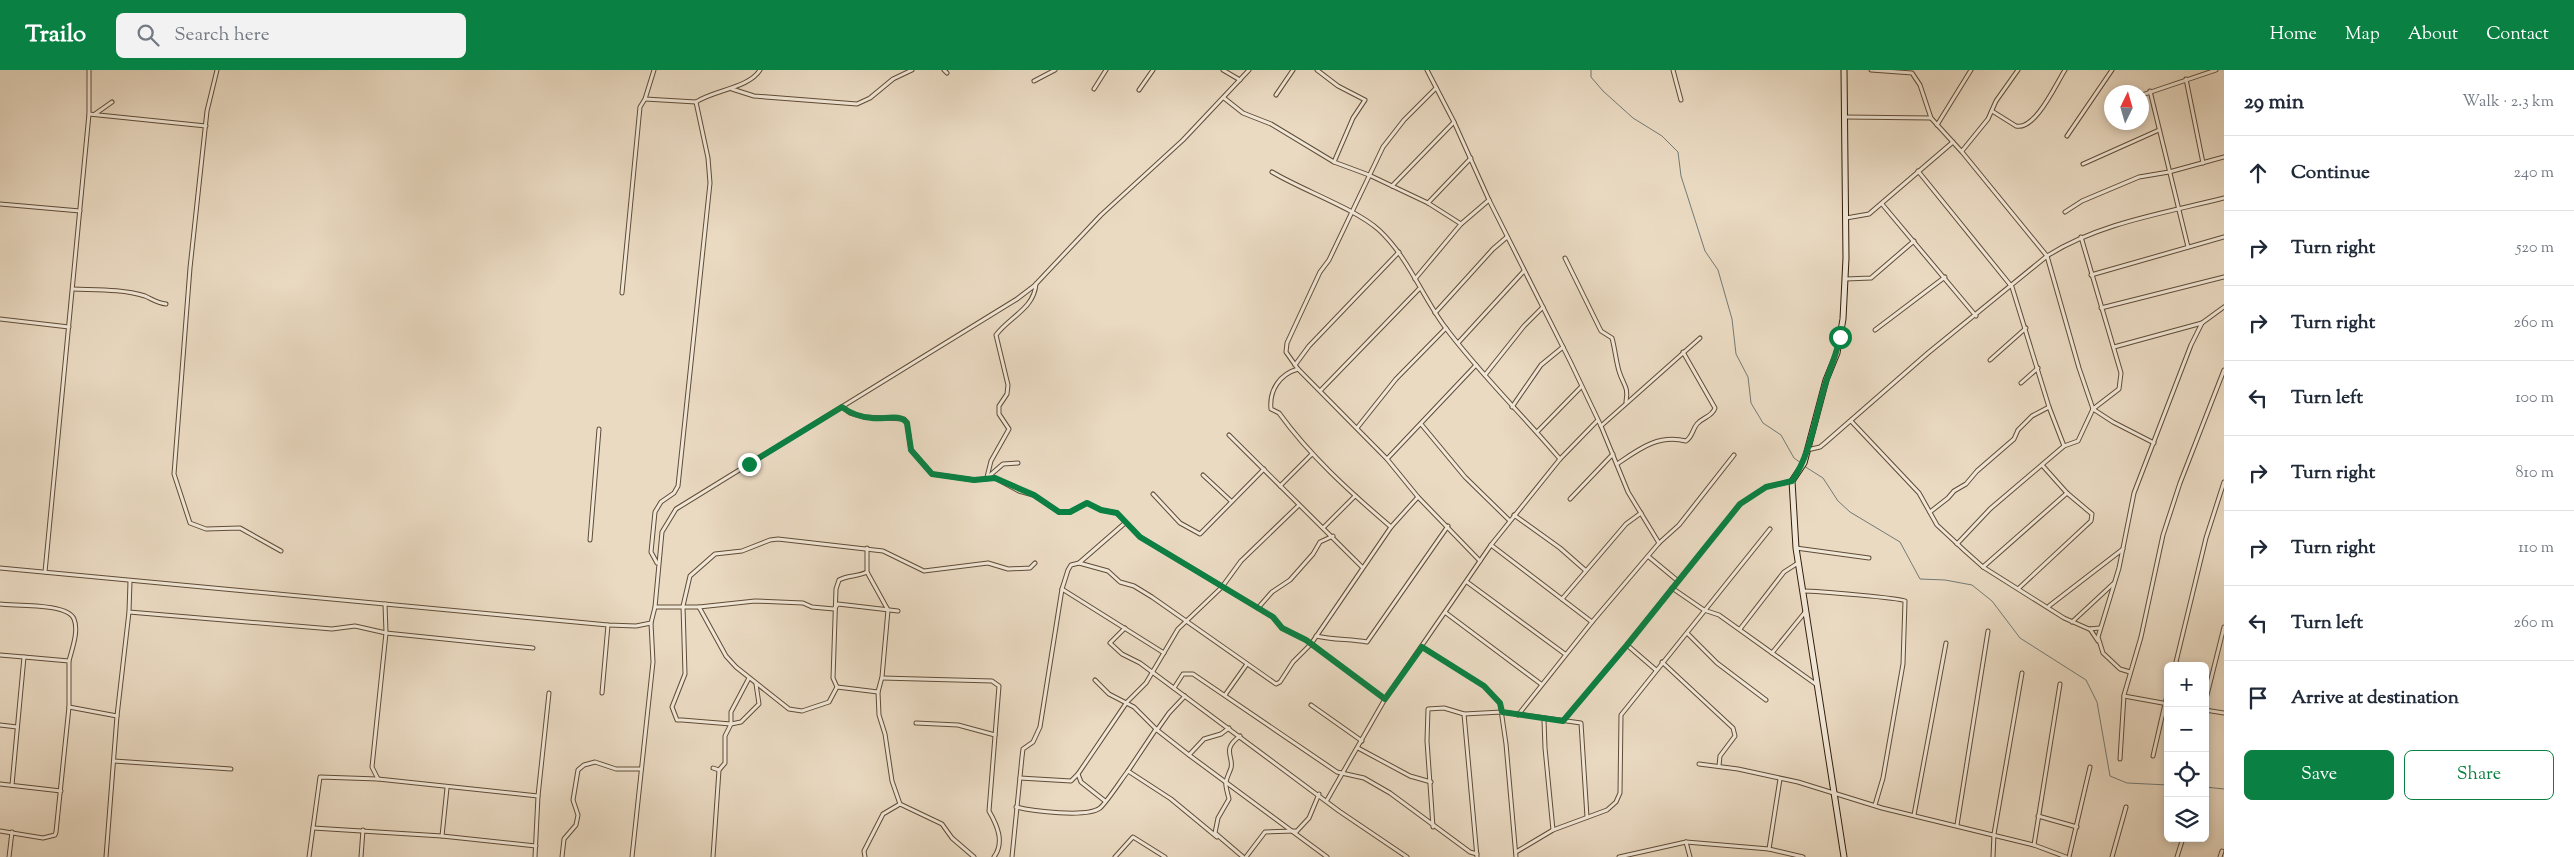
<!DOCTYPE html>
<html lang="en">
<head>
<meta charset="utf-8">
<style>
  body { margin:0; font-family:"Sorts Mill Goudy",serif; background:#f2f2f3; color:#1f2937 }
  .controls { position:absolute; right:15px; bottom:15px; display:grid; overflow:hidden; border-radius:8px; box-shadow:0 2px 8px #0003 }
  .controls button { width:45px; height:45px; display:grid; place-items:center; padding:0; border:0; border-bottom:1px solid #e0e1e3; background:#fff; color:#1f2937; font:25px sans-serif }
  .compass { position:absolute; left:2104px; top:15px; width:45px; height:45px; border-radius:50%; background:#fff; box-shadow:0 2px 8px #0003; rotate:5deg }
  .stop { position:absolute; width:15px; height:15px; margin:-11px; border:4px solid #0b8043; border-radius:50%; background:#fff }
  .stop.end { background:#0b8043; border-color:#fff; box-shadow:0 1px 5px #0008 }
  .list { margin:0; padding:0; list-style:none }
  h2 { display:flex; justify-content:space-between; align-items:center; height:65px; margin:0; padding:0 20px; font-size:21px }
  h2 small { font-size:16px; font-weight:400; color:#747a83 }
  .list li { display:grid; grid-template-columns:32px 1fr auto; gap:15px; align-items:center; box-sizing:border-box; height:75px; padding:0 20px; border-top:1px solid #e0e1e3 }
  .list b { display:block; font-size:19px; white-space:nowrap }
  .list em { font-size:16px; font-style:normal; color:#747a83 }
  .actions { display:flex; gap:10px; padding:15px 20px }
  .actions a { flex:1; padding:11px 0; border:1px solid #0b8043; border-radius:8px; text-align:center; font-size:18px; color:#0b8043 }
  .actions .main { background:#0b8043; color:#fff }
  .icon { flex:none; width:28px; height:28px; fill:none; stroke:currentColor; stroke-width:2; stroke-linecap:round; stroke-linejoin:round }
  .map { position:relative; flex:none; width:2224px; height:787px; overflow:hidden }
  header { display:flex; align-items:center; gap:30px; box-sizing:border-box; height:70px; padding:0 25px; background:#0b8043; color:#fff }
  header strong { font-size:24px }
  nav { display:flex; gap:28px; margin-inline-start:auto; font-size:18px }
  .search { width:350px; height:45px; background:#f2f2f3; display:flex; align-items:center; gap:12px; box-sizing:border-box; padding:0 18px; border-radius:8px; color:#747a83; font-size:19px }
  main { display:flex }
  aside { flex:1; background:#fff }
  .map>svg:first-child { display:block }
</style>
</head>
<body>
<header>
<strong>Trailo</strong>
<div class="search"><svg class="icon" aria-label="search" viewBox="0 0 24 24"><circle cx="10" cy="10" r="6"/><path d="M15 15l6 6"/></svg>Search here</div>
<nav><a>Home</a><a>Map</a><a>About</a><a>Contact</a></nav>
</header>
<main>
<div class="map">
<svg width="2224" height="787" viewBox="0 0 2224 787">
  <rect width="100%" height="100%" fill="#eadac2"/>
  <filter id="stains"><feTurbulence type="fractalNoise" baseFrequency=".004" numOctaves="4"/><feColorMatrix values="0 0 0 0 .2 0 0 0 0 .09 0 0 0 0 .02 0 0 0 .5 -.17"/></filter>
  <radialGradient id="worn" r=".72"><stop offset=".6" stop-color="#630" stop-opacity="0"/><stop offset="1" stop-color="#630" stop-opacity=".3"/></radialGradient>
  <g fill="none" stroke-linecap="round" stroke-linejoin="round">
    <g stroke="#727a76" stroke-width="1">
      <polyline points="1591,0 1591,7 1603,21 1633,48 1662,66 1678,82 1681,106 1705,181 1718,200 1732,249 1736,284 1748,307 1751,333 1763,353 1781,365 1794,388 1801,393"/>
      <polyline points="1804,396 1823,408 1838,431 1850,442 1900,472 1920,509 1945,510 1972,515 1992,531 2020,568 2086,610 2097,632 2110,706 2127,713 2168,715"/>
      <polyline points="2205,717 2224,719"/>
    </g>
    <defs>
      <g id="street">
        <polyline points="217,0 207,41 190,198 174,404 190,453 206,459 240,458 281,481"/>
        <polyline points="944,0 947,3"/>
        <polyline points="1223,0 1240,10"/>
        <polyline points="1317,0 1338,16 1365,30 1353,48 1334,92"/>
        <polyline points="1427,0 1454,52 1489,130 1570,291 1601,356 1628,422 1659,473"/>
        <polyline points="1673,0 1681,30"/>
        <polyline points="1871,0 1912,3 1920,15 1931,48 1962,82 2047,186 2079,298 2093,339 2113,352 2154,373"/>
        <polyline points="2186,9 2203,93"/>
        <polyline points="1034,11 1055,0"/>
        <polyline points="1436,18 1404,50 1383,77 1329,190 1320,202 1287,273 1286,282 1298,299 1387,389 1418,427 1480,491"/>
        <polyline points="732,19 754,26 857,34 870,28 893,9 912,0"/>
        <polyline points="1094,19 1106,0"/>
        <polyline points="1139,20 1153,0"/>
        <polyline points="2150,21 2188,177"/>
        <polyline points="1276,25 1293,0"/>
        <polyline points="2142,25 2216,0"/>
        <polyline points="1224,28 1243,43 1271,54 1334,92 1369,105 1428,133 1461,154"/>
        <polyline points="645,29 696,32"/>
        <path d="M1992 41 2016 56C2035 61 2056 14 2065 0"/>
        <polyline points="89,44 206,56"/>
        <polyline points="95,44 112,32"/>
        <polyline points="1845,47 1931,48"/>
        <polyline points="1937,55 1971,0"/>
        <polyline points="2067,66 2112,0"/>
        <polyline points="1962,81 1988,49 1996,31 2018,0"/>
        <polyline points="2083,94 2159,60"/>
        <polyline points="1918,101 2012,217 2049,337 2064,376"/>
        <path d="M1272 102C1302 120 1356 139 1379 160 1408 187 1422 226 1445 257 1480 304 1522 344 1560 389"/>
        <polyline points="1392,116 1454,52"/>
        <polyline points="1428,133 1471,88"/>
        <polyline points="0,134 80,141"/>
        <polyline points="1882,134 1976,246"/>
        <polyline points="2065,142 2082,131 2139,107 2169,102 2224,87"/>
        <polyline points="1846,148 1869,144 1953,72"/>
        <path d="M1565 188 1601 261 1612 268C1615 279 1616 291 1619 301 1623 315 1629 316 1626 332"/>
        <polyline points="2091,205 2224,167"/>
        <polyline points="1415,209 1461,154 1489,130"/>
        <polyline points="1846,209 1871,208 1914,171"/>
        <path d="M73 219C96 220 122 219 145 226 152 229 157 233 166 234"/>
        <polyline points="622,223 640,37 645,29 654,0"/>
        <polyline points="2101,238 2224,207"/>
        <polyline points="1435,243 1493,179 1507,167"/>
        <polyline points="0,249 69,257"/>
        <polyline points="1875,260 1945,207"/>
        <polyline points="1458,273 1524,201"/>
        <polyline points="2114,277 2202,253 2224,237"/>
        <polyline points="1990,290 2026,258"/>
        <polyline points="1295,295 1309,276 1399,182"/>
        <path d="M1298 299C1280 304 1269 320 1271 339L1279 343C1310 386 1350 422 1391 457"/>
        <polyline points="1485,305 1524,256 1543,237"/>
        <polyline points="2021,313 2038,298"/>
        <polyline points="1321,320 1419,219"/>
        <polyline points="842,337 850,343 864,347 904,349 907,353 911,380 932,404 974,410 995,408 1019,421 1033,425 1059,442 1070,442 1087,433 1101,440 1117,443 1140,467 1273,547 1282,558 1306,570 1385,629"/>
        <polyline points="1512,337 1541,295 1563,277"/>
        <polyline points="1851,351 1919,423 1937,455 1965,481 1983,497 2064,548 2089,559 2100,558"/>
        <polyline points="1421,354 1465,407 1509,450"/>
        <polyline points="1601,356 1700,268"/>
        <polyline points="1357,358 1396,309 1446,258"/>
        <polyline points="1537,362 1581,317"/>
        <polyline points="1229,365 1362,497"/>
        <path d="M1807 380 1820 377 1826 372 1928 283 2047 186C2099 153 2165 143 2224 128"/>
        <polyline points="1387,389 1476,295"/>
        <path d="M1617 394C1639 379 1658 364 1686 371 1693 366 1692 360 1697 354 1703 347 1712 347 1715 338L1683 282"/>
        <polyline points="1203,405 1231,431"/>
        <path d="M987 407 991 391 1009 359 999 344V336L1007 324 1008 315 996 265C1009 247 1034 239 1036 214"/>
        <polyline points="988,407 1003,394 1018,393"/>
        <polyline points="1280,416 1312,384"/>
        <polyline points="1153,424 1180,453 1200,464 1264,399"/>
        <polyline points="1570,429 1613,384"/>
        <polyline points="1930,442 1948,428 1954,421 1966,414 1977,401 2014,369 2018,360 2032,346 2049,337"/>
        <polyline points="1514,445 1560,478 1585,500"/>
        <polyline points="1324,457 1355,426"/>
        <polyline points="590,470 599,359"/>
        <polyline points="1957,474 1990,439 2064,376 2078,371 2093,339 2119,319 2121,303 2081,167"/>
        <polyline points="1491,475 1592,552"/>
        <polyline points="867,478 867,502 888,540 882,607 878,622 879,645 885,664 892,711 900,734"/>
        <polyline points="1796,478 1869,488"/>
        <polyline points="1649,487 1678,511"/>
        <path d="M657 493 651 482 655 442 661 432 674 423 678 416 710 113 708 88 696 32C714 20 749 18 760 0"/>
        <polyline points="1079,493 1108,501 1120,512 1134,516 1152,527 1276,614 1280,612 1293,592 1311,574 1391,457 1418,427"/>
        <polyline points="1983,497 2067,423"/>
        <polyline points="0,498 608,555 636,556 651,553 655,537 662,462 676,439 1017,229 1034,216 1101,145 1183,70 1249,0"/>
        <polyline points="45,502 89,44 89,0"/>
        <polyline points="130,511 129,542 332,559 355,556 386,563 533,578"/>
        <polyline points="1467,512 1565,584"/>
        <polyline points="1672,518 1704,540 1719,545 1817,615"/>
        <polyline points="2019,518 2091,451 2092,444 2067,423 2042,395"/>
        <polyline points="1062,519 1164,583"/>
        <path d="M1803 521C1816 521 1901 528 1905 531L1903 594 1883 708 1875 735"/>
        <polyline points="1562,529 1626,454 1641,443"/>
        <path d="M0 534C15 536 68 533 74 549 79 561 72 579 69 591"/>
        <polyline points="2049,536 2123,479"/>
        <polyline points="655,537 699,537 755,531 803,533 812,537 834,539 838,534 898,541"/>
        <polyline points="699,537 726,586 736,597 789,639 802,641 829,632 837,617 878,622"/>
        <polyline points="1258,538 1272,522 1290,510 1313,484 1320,472 1333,466"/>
        <polyline points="1446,543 1541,614"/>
        <polyline points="2072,552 2114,513"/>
        <polyline points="1125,558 1110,573 1122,584 1140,593 1339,741 1407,787"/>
        <polyline points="1740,559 1784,502 1798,493"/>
        <polyline points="2090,559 2098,571"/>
        <polyline points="1687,563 1717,593 1766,630"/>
        <path d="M1316 566C1333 570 1350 569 1367 572L1448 456"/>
        <polyline points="1627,575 1656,600"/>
        <polyline points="1422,577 1484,616 1500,633 1506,674 1516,787"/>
        <polyline points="1772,583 1806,541"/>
        <polyline points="0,585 24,587"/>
        <polyline points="1662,592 1733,658 1735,666 1720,686 1719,696"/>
        <polyline points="2175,596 2206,468 2224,412"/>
        <polyline points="2130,602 2120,599 2103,583 2098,567 2119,498 2134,423 2191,275 2202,253"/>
        <path d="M882 608 992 611 999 616 989 741C997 755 1005 772 994 787"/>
        <polyline points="1095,610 1109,624 1134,637 1157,660 1189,685 1327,787"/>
        <polyline points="756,614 759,634 741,652 731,654 682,650 677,650 672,637 685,604 683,536 690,506 715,484 742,481 770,470 778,469 883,481 924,501 988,493 1008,499 1030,498 1035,493"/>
        <path d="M837 617 833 608 836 519 839 510C848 505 857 507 867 502"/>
        <polyline points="1174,618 1183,604 1193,604 1337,702 1364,708 1390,723 1470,782 1477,784"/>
        <polyline points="602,623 608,555"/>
        <polyline points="1225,625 1247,594"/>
        <polyline points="2124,626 2168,634"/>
        <polyline points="2205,633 2224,557"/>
        <polyline points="1311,635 1362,671"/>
        <polyline points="69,637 117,646"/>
        <polyline points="2205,640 2224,643"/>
        <polyline points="1464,644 1477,787"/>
        <polyline points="1518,645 1592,552 1659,473 1679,455 1734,385"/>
        <polyline points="1544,650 1545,678 1553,760"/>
        <polyline points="1563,651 1627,575 1740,434 1766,417 1792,411"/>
        <polyline points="916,653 958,655 995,665"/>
        <polyline points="0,655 17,657"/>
        <polyline points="1156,659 1128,701 1171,729 1217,767"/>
        <polyline points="1157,660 1169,643 1185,626"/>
        <path d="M1240 666C1221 680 1234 686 1231 698 1225 714 1224 710 1229 729L1218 748 1215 763 1243 787"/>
        <polyline points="1358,678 1410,706 1431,712"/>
        <polyline points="1189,685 1204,669 1221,664 1229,658"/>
        <polyline points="2153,686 2168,621"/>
        <polyline points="2120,689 2124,625 2141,567 2163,465 2180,413 2224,300"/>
        <polyline points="114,691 231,699"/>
        <polyline points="1699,694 1738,699 1798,712 1882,738 2034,775 2066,787"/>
        <polyline points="713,698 719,700"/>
        <polyline points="1078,704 1081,712 1105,731"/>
        <polyline points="1020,708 1071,711 1078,704 1127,632 1146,613 1178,559 1222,517 1241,491 1299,435"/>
        <polyline points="378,709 372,697 386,563 385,534"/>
        <polyline points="0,714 61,721"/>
        <polyline points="1327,730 1385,629 1491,475 1560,389 1597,351"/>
        <path d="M1016 737C1032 741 1087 748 1100 738 1107 732 1121 710 1128 701"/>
        <polyline points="1914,745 1946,573"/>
        <polyline points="2038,746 2077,757"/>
        <polyline points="1957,755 1988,561"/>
        <polyline points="1433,757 1427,671 1428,639 1444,638 1464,644 1502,642 1581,653 1587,747"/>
        <polyline points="313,758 442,766 536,776"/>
        <polyline points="0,761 43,768 55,765 56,762 69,637 69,591 24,587 12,715"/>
        <polyline points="1296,762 1309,748 1319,724"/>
        <polyline points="442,766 447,718"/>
        <polyline points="1686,772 1690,787"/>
        <polyline points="2034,775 2060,614"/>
        <polyline points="1769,779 1780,709"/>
        <polyline points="1516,782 1553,760 1607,740 1616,732 1620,723 1621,645 1770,459"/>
        <polyline points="9,787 12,762"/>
        <polyline points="106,787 117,646 129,542"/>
        <polyline points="309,787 320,707 378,709 538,726 549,623"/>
        <polyline points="361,787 363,760"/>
        <polyline points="535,787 538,726"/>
        <polyline points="562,787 564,769 576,755 578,745 573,730 578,700 584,695 595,692 616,699 641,699"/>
        <polyline points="632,787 653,592 651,553"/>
        <polyline points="713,787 719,700 725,693 725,666 731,654 731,642 749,608"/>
        <polyline points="865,787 864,781 883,744 900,734 942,754 952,768 974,787"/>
        <polyline points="1012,787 1022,687 1023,679 1033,672 1040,657 1062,519 1068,500 1071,495 1079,493 1125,453"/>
        <polyline points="1115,787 1133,767 1165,787"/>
        <polyline points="1246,787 1265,762 1295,761"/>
        <polyline points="1619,787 1686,772 1769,779 1803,787"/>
        <polyline points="1993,787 1994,764 2022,603"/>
        <polyline points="2069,787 2090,697"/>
        <polyline points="2112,787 2126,737"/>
        <polyline points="2177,787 2183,768"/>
        <polyline points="2220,787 2222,781"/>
      </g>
      <polyline id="secondary" points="1844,0 1846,188 1843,249 1837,283 1826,310 1804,393 1792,411 1796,478 1844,787"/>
    </defs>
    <use href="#street" stroke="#604c37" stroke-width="5"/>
    <use href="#secondary" stroke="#321c09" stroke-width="7"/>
    <use href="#street" stroke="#f1e7d7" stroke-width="3"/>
    <use href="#secondary" stroke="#f1e7d7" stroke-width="5"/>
  </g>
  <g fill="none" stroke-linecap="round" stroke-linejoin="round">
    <path stroke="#0b8043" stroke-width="6" d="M749 394 842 337C851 344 860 347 872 348 883 350 900 343 907 353L911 380 932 404 974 410 995 408 1034 425 1059 442H1070L1087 433 1101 440 1117 443 1140 467 1273 547 1282 558 1306 570 1385 629 1422 577 1484 616 1500 633 1502 642 1563 651 1627 575 1740 434 1766 417 1792 411C1812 382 1815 345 1826 312 1831 296 1837 283 1840 267"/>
  </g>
  <rect width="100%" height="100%" filter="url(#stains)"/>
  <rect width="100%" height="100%" fill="url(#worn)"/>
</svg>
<div class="controls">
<button>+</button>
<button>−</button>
<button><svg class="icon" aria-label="locate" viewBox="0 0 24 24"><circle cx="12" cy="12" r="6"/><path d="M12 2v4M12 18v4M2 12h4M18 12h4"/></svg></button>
<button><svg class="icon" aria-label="layers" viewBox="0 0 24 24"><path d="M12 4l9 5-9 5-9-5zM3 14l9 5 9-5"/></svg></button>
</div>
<svg class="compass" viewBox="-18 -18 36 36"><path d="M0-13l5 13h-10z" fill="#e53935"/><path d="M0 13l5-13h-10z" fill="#747a83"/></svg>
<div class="stop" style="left:1840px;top:267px"></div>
<div class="stop end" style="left:749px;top:394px"></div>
</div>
<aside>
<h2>29 min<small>Walk · 2.3 km</small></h2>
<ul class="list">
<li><svg class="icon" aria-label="ahead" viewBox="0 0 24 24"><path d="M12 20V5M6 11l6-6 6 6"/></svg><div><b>Continue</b></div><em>240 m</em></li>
<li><svg class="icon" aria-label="right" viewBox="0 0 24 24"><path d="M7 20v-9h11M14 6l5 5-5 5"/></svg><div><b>Turn right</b></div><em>520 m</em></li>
<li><svg class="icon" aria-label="right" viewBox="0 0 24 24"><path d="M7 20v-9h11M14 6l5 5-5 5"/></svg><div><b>Turn right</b></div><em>260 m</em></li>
<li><svg class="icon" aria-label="left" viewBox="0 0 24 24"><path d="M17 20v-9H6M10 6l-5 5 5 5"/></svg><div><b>Turn left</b></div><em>100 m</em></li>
<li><svg class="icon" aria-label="right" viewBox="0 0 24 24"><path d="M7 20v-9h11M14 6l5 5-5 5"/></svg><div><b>Turn right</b></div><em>810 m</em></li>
<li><svg class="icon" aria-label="right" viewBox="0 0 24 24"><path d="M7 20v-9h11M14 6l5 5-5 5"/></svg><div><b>Turn right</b></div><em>110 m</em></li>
<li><svg class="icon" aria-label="left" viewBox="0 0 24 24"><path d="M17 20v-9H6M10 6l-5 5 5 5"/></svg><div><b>Turn left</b></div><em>260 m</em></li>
<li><svg class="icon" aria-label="arrive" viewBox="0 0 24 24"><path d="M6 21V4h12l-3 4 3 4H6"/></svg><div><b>Arrive at destination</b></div></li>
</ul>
<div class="actions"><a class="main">Save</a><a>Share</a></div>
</aside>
</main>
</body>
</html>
